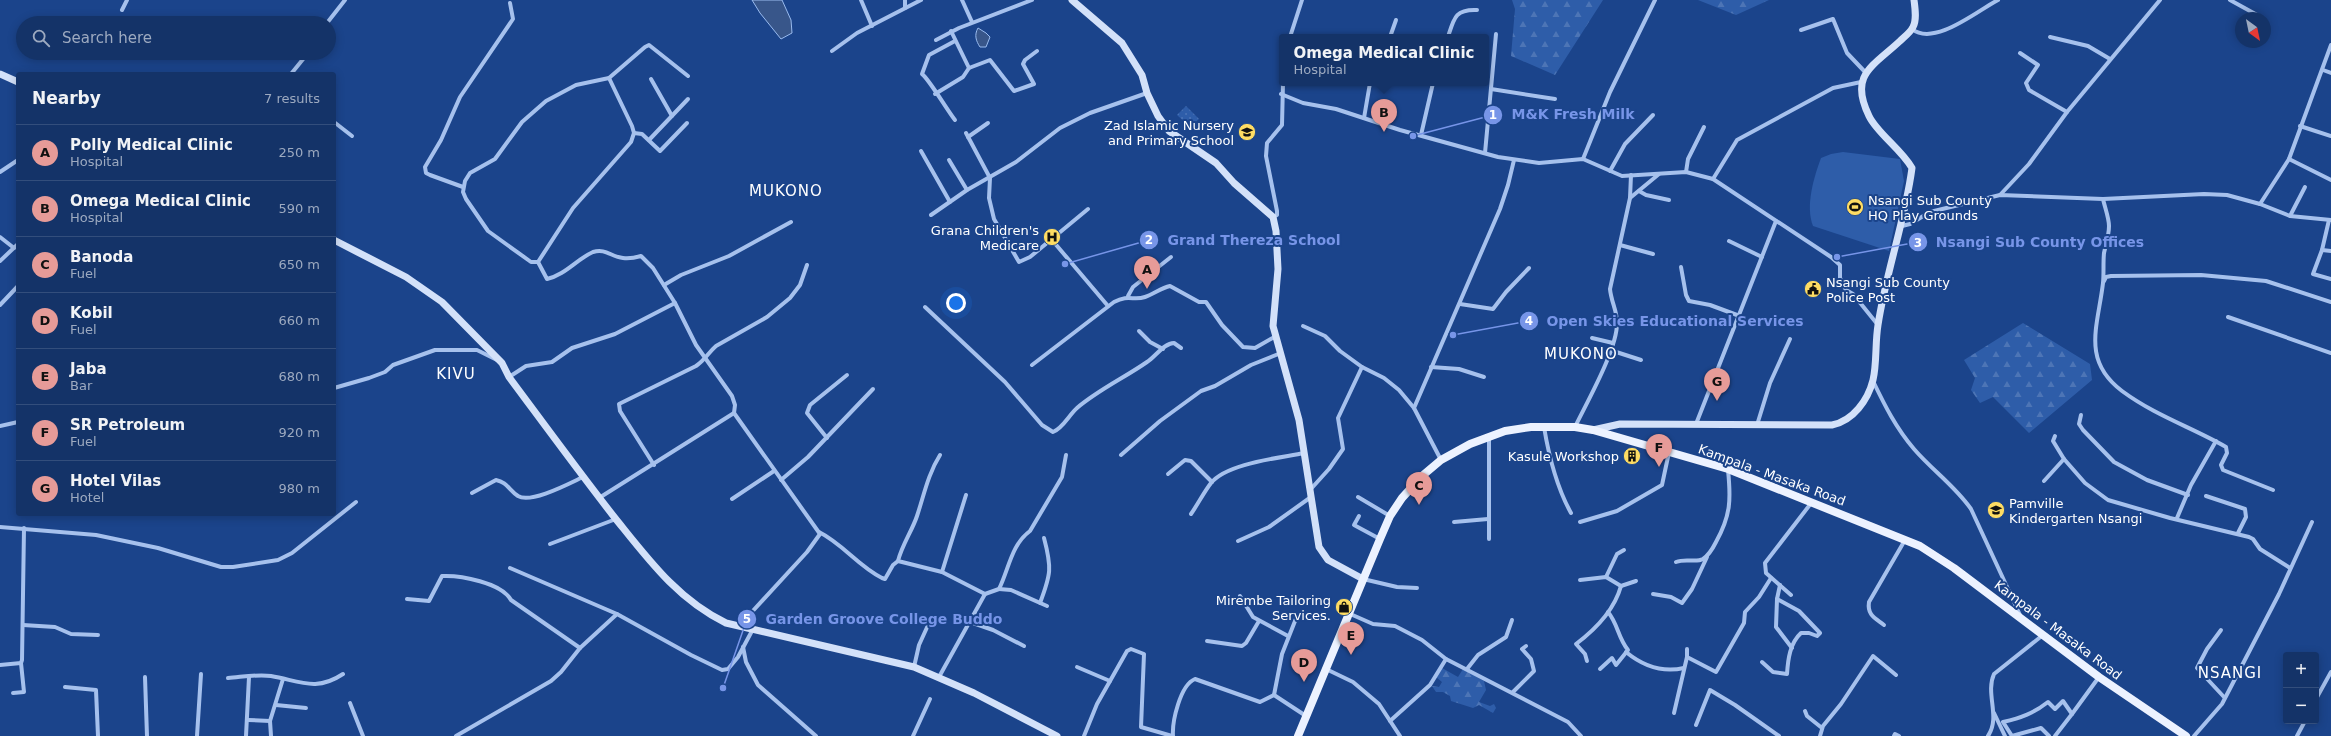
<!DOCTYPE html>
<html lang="en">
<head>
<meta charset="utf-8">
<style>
  body { margin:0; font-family:"DejaVu Sans",sans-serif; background:#213f71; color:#f1f3f6 }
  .controls { position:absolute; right:12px; bottom:12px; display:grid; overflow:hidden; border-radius:4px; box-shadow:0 2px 10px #0003 }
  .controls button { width:36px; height:36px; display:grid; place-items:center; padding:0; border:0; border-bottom:1px solid #334e7c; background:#143368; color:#f1f3f6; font:20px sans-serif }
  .compass { position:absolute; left:2235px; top:12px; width:36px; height:36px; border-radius:50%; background:#143368; box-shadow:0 2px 10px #0003; rotate:147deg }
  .you { position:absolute; left:956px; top:303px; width:14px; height:14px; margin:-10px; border:3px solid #fff; border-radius:50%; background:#1a73e8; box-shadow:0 0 0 6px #1a73e833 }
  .badge { display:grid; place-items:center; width:26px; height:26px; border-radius:50%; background:#e69b98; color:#111; font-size:13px; font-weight:700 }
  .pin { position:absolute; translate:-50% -33px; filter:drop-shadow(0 1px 2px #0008) }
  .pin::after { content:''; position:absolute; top:21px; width:14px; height:12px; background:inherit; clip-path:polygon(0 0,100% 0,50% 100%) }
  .popup { position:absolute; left:1279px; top:34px; width:210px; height:52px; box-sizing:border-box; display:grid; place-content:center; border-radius:4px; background:#143368; filter:drop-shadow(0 1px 3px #0005); font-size:13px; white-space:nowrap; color:#9daac0 }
  .popup b { font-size:15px; color:#f1f3f6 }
  .popup::after { content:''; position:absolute; left:50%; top:100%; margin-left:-8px; border:8px solid transparent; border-top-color:#143368 }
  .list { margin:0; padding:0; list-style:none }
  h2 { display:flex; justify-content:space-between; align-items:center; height:52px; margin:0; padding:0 16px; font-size:17px }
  h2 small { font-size:13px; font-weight:400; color:#9daac0 }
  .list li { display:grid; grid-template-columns:26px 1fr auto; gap:12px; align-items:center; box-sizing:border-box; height:56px; padding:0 16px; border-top:1px solid #334e7c }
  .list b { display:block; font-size:15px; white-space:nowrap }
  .list p { margin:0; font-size:13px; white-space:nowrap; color:#9daac0 }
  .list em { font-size:13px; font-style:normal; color:#9daac0 }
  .icon { flex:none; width:22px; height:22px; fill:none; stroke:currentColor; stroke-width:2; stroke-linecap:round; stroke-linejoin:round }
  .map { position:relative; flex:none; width:2331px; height:736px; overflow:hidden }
  .search { position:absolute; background:#143368; box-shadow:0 2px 10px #0003; left:16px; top:16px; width:320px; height:44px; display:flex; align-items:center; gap:10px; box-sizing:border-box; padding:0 14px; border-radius:22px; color:#9daac0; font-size:15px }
  .panel { position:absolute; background:#143368; box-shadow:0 2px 10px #0003; left:16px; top:72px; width:320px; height:444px; border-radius:4px }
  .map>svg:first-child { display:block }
</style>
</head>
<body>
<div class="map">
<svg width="2331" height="736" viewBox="0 0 2331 736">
  <defs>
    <pattern id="grass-dots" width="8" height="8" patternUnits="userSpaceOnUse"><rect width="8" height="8" fill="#2e5da9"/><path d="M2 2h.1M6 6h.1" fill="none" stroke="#4d75b6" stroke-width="1.8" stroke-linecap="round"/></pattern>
    <pattern id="forest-firs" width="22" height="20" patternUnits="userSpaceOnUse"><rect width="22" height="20" fill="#2e5da9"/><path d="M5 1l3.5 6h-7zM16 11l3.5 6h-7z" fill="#4d75b6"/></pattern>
  </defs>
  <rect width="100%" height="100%" fill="#1b448b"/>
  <polygon fill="url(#grass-dots)" points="1186,106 1199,119 1190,127 1177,115"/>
  <g fill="url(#forest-firs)">
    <polygon points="1512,0 1603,0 1555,75 1511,56 1515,9"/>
    <polygon points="1698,0 1769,0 1736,15"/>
    <polygon points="2023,323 2090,364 2092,380 2029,433 1993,397 1980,403 1971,390 1975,378 1964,360"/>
    <polygon points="1442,668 1458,677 1463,669 1484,681 1486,690 1479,702 1490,706 1494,704 1496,708 1493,713 1479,705 1473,708 1451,701 1450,696 1443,692 1436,692 1432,686 1439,687 1442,682 1436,677"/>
  </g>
  <path fill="#2e5da9" d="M1843 152 1900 159 1904 181 1889 251 1813 226C1805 206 1814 177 1821 158L1831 154Z"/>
  <g fill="#38568a" stroke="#99bbef">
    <polygon points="752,0 782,0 791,20 792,33 781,39 760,13"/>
    <path d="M978 28 986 33 990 37 986 47H980C976 41 974 35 978 28Z"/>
  </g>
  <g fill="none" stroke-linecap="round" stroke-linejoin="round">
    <g stroke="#a6c1ed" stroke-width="4">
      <polyline points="861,0 872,26"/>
      <polyline points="962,0 972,22"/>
      <polyline points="2230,0 2259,16"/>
      <polyline points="905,8 905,0"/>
      <polyline points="122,10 127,0"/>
      <polyline points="327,23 345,0"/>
      <path d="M1912 29C1934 47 1977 11 1998 0"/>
      <polyline points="1801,30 1833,19 1847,53 1866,73"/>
      <polyline points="951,31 969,68 990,60 1014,91 1034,84 1023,64 1025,60 1037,51"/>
      <polyline points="1290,37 1302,0"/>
      <polyline points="1390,37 1396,20"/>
      <path d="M1448 37C1454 18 1455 9 1477 10"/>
      <polyline points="2050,37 2088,46 2110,59"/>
      <polyline points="936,40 959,28 1032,0"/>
      <polyline points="832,51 857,33 921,0"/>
      <polyline points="2020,53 2038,65 2026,83 2029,90 2067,112"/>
      <polyline points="2323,70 2331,73"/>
      <polyline points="291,74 308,53"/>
      <polyline points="651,79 672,116"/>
      <polyline points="1491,89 1555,99"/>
      <polyline points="935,94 963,77 969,68"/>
      <polyline points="1281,94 1303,103 1336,109 1400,130 1498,157 1539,163 1583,159 1622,176 1686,172 1713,179 1737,140 1833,88 1861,82"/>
      <polyline points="1364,118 1370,83"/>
      <path d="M955 120C947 110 929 79 922 74L929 55 955 41"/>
      <polyline points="334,122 352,136"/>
      <polyline points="2300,126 2331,136"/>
      <polyline points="634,133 642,134 660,151 687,123"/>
      <polyline points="966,133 990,178 989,198 994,219 1019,262 1030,257 1088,209"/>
      <polyline points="1421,135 1433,83"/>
      <polyline points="968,137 988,123"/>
      <polyline points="649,140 688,99"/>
      <polyline points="921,151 950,202"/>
      <polyline points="1485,153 1496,34"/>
      <polyline points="1583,159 1610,92 1655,0"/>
      <polyline points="2289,159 2331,180"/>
      <polyline points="949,160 967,190"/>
      <polyline points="1610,171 1625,144 1653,115"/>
      <polyline points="0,172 18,160"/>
      <polyline points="1686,172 1688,159 1704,127"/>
      <polyline points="1713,179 1831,257 1840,265 1840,278 1846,290 1853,294 1878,325"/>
      <polyline points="463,187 430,175 426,173 425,167 441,140 460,97 513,19 510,3"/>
      <polyline points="1639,191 1646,195 1669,200"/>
      <polyline points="2000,195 2029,164 2067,112 2160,0"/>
      <polyline points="1630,198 1659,174"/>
      <polyline points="2103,199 2204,194 2227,195 2260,204 2290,216 2331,220"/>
      <polyline points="2260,204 2289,159 2331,45"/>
      <polyline points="931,215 967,190 1016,162 1060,128 1090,113 1147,93"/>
      <polyline points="2290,216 2305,187"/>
      <polyline points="1273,217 1277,215 1277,211 1266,156 1267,143 1282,125 1283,83"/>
      <polyline points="2329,220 2322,250 2313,274 2331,279"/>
      <path d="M1902 226 1910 224 1930 212 2000 195 2103 199C2105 208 2109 218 2109 226 2109 235 2106 244 2104 253 2103 263 2104 273 2103 283 2098 326 2081 360 2122 391 2156 416 2191 427 2226 447L2227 453 2221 465 2223 470 2273 490"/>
      <polyline points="0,237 14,248"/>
      <polyline points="1052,240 1108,306"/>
      <polyline points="1729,241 1762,257"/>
      <polyline points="1620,245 1653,254"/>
      <polyline points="2322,250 2331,251"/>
      <polyline points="0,261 18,244"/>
      <polyline points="538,262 573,208 631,142 634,133 632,126 609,78"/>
      <polyline points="1681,267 1686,295 1689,301 1710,305 1737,315"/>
      <polyline points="2104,281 2106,277 2111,276 2201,275 2266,281 2331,302"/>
      <polyline points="664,285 681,275 729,256 791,222"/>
      <polyline points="1128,296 1133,287 1171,257"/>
      <polyline points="1460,304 1493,309 1506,292 1529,268"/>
      <polyline points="0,305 18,286"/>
      <path d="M925 307 1005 382 1042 425 1053 432C1063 428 1069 415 1077 408 1098 390 1124 378 1147 362 1155 357 1164 343 1174 343L1181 348"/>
      <polyline points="2228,317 2331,353"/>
      <polyline points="1303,326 1325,336 1340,351 1362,367 1384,378 1399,390 1414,408"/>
      <polyline points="1139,331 1150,342 1163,349"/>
      <polyline points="1592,338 1613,343"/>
      <polyline points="1610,350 1641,360"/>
      <path d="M1032 365 1114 302C1129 294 1133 301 1145 297 1154 294 1161 288 1170 286L1199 302H1206L1222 325 1243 347 1255 348 1276 336"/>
      <polyline points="1431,367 1459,369 1484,377"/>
      <path d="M509 377 526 366 552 362 572 348 615 334 675 303 653 268 641 256C634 258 630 259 623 258 611 257 606 248 593 252 577 259 565 275 547 279L538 262H531L488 231 466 199 463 192 465 181 470 173 495 159 522 122 546 101 576 85 609 78 645 47 649 45 688 76"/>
      <path d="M1873 381C1885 406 1896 428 1914 449 1932 470 1955 486 1971 509L2020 615"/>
      <polyline points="334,388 369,378 385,372 393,365 435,350 477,350 497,360"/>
      <polyline points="734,413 820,534 807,552 739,626"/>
      <polyline points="2081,415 2079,424 2083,430 2114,462 2147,480 2188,495"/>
      <polyline points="1696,424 1776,221"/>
      <polyline points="1757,425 1770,383 1790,339"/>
      <polyline points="0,426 18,422"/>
      <path d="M1544 427C1549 457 1556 486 1571 513"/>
      <path d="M1575 427C1587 402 1618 348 1617 322 1617 311 1611 301 1610 289L1630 198 1631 175"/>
      <polyline points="2055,436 2053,441 2064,459"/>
      <polyline points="827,438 807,413 810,405 847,375"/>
      <path d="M940 455C928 474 924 495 917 516 912 531 902 545 898 561L942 572 985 594"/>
      <polyline points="1121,455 1160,421 1201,391 1215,386 1251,365 1281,353"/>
      <polyline points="1441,460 1414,408 1500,209 1508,185 1514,160"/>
      <path d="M654 465 620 411 619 404 696 366C705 360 708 353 716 346L767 317 790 298 800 285 807 265"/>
      <polyline points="1168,474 1185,460 1191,461 1212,482"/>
      <polyline points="781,480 808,457 873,389"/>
      <polyline points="2044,481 2064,459 2085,483 2108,500 2170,518 2249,537 2253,539 2260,549 2290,568"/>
      <polyline points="1310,490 1329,469 1343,449 1338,418 1362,367"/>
      <path d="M472 493 496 480C507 482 509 490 518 496 531 504 570 483 583 477"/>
      <polyline points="2206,496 2245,509 2246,517 2238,533"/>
      <polyline points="1358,497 1390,516"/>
      <polyline points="599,498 734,413 735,405 732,396 696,345 675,303"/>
      <polyline points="732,499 774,471"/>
      <path d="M1191 514C1198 504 1204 492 1211 483 1227 463 1280 458 1304 453"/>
      <polyline points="1359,516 1354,525 1380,539"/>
      <polyline points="2177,518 2191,485 2216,441"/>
      <polyline points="1454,522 1488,519"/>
      <polyline points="1580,522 1617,511 1662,485 1669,452"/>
      <polyline points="0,527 96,535 158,548 221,567 233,567 278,560 292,553 356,502"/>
      <path d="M819 532C843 544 858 566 882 578L885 579 893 565 898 561"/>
      <polyline points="1489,539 1489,437"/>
      <polyline points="1238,541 1269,527 1311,497"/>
      <polyline points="550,544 616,519"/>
      <path d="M1676 562C1686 558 1696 563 1703 559 1709 555 1713 548 1716 542 1731 515 1731 499 1728 470"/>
      <polyline points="510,568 617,614"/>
      <polyline points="942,572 966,495"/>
      <polyline points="1606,577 1617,554 1624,550"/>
      <polyline points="1363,579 1397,587 1417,588"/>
      <polyline points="1580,580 1606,577 1621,586 1636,581"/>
      <polyline points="999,589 1011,590 1047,606"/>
      <polyline points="1653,594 1671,597 1682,603 1692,589 1707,557"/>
      <polyline points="1791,595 1766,573 1765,563 1812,502"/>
      <polyline points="1240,596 1253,617 1288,636"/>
      <path d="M407 599 429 601 442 576C460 575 502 583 511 600L580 648"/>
      <polyline points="1777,599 1776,627 1792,648"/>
      <path d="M1040 603C1051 574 1052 568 1044 538"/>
      <polyline points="1348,613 1373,624 1395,626 1422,640 1446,659"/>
      <polyline points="970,622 993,630 1024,646"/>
      <polyline points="23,625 55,627 71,634 98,635"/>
      <path d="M1884 625C1875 618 1867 615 1869 602L1905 540"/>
      <polyline points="2221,630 2207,649 2197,668 2224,697"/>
      <polyline points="1207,641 1242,646 1246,643 1259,621"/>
      <polyline points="743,647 746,662 758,685 816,736"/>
      <path d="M1626 652C1643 666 1662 673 1684 668"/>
      <polyline points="1687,657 1716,672 1744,623 1745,612 1759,597 1771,578"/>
      <path d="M1587 661 1585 654 1576 644C1596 629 1614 611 1621 586"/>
      <path d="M1762 662 1773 672 1787 674C1788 659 1790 643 1801 633H1809L1817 636 1820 633 1799 611 1777 599 1780 585"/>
      <polyline points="0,665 21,663 22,660 24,528"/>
      <polyline points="914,667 919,645 929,623"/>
      <polyline points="1077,667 1110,681"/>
      <polyline points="1326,669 1353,682 1379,704 1400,736"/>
      <polyline points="1467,669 1478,655 1506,637 1512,620"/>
      <path d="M1600 669 1612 658 1616 665 1628 650C1618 638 1618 624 1608 612"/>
      <polyline points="145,677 147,736"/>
      <path d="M939 677 985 594 999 589C1009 569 1011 545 1030 531L1062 477 1066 455"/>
      <path d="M228 678C242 677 257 674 271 676 300 681 316 692 343 674"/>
      <polyline points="65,687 96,690 98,736"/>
      <polyline points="1513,692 1534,671 1531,659 1522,649 1526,646"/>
      <polyline points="13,693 24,692 21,663"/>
      <polyline points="1274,695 1282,654 1297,616"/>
      <polyline points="2316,699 2331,672"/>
      <polyline points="350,703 363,736"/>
      <polyline points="276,705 306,708"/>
      <polyline points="1805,711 1807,716 1822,728"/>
      <polyline points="1674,713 1687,657 1687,649"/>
      <polyline points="1994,713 2005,736"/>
      <polyline points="2072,714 2099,677"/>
      <polyline points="248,720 270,721"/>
      <polyline points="1390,721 1430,685 1446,659 1568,722 1581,736"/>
      <polyline points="1696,725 1710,690 1735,705 1779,736"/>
      <polyline points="197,736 201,674"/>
      <polyline points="246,736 249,677"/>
      <polyline points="271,736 270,721 283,679"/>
      <polyline points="456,736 551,681 561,672 580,648 617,614 691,655 722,670 728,669 738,657 753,629"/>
      <polyline points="913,736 930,699"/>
      <polyline points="1084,736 1097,704 1127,651 1131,649 1144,654 1141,727 1172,736"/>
      <path d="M1173 736C1172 722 1180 685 1195 679L1260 702 1274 695 1306 716"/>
      <polyline points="1820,736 1823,726 1841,704 1873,656 1896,675"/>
      <polyline points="1894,736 1895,734 1899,736"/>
      <path d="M1988 736C2001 717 1985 694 1994 674L2043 635"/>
      <path d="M2049 736 2041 728 2012 736 2003 722C2021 718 2034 713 2048 702L2055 709 2063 701 2072 714 2055 736"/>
      <polyline points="2194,736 2222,704 2279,594 2312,522"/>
      <polyline points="2297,736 2305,721"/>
    </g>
    <g stroke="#d3e1f9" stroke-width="7">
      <polyline points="1072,0 1122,43 1142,75 1147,93 1158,116 1169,131 1216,163 1234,183 1273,217 1276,231 1278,269 1273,326 1299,420 1319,547 1328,560 1363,579"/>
      <polyline points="0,74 18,82"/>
      <path d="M334 240 406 277 442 302 502 363 509 377C544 424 579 472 615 518 648 559 678 600 726 623L914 667 974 693 1057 736"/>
      <path d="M1593 430 1620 424 1832 425C1853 421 1868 400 1873 380 1877 363 1875 343 1878 325 1886 272 1905 221 1912 168 1901 149 1877 133 1869 116 1849 75 1872 67 1900 41 1904 37 1910 33 1913 27 1917 20 1915 8 1914 0"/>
    </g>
    <polyline stroke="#ecf2ff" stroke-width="8" points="1298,736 1380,539 1390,516 1402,498 1422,476 1441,460 1470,444 1505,431 1531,427 1575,427 1593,430 1728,469 1920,546 1954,568 2099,677 2186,736"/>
  </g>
  <defs>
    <symbol id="school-disc" viewBox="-11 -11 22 22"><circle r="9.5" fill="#fedc63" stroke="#1b448b"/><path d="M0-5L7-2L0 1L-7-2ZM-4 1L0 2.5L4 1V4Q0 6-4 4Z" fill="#111"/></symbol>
    <symbol id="stadium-disc" viewBox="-11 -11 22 22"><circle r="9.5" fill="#fedc63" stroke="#1b448b"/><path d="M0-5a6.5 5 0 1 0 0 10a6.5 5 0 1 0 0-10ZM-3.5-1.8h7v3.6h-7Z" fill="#111"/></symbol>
    <symbol id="hospital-disc" viewBox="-11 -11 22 22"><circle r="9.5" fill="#fedc63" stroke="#1b448b"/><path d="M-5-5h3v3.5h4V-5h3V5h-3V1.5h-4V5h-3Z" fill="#111"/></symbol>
    <symbol id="civic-disc" viewBox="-11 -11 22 22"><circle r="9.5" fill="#fedc63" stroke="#1b448b"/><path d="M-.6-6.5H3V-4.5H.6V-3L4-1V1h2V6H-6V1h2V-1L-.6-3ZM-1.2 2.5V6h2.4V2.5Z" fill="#111"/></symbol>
    <symbol id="building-disc" viewBox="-11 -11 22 22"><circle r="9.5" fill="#fedc63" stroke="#1b448b"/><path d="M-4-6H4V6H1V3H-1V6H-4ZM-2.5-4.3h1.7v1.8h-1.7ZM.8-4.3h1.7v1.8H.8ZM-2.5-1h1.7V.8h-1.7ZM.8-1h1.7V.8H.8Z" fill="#111"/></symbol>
    <symbol id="shop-disc" viewBox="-11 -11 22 22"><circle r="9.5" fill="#fedc63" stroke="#1b448b"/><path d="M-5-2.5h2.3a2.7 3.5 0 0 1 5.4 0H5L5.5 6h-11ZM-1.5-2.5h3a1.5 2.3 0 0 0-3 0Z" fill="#111"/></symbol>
  </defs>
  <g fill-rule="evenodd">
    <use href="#school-disc" x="1237" y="122" width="20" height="20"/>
    <use href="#stadium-disc" x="1845" y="197" width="20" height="20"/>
    <use href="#hospital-disc" x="1042" y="227" width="20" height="20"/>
    <use href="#civic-disc" x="1803" y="279" width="20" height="20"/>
    <use href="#building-disc" x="1622" y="446" width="20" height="20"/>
    <use href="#school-disc" x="1986" y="500" width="20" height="20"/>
    <use href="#shop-disc" x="1334" y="597" width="20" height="20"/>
  </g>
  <g text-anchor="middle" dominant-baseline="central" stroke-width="4" stroke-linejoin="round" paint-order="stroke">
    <g font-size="13" fill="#fff" stroke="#1b448b" text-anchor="end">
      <text x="1234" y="125">Zad Islamic Nursery<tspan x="1234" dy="15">and Primary School</tspan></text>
      <text x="1868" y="200" text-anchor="start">Nsangi Sub County<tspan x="1868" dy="15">HQ Play Grounds</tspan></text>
      <text x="1039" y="230">Grana Children's<tspan x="1039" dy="15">Medicare</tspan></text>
      <text x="1826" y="282" text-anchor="start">Nsangi Sub County<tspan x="1826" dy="15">Police Post</tspan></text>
      <text x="1619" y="456">Kasule Workshop</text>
      <text x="2009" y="503" text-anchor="start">Pamville<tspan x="2009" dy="15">Kindergarten Nsangi</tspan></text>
      <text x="1331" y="600">Mirembe Tailoring<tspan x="1331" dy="15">Services.</tspan></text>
    </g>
    <g font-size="13" fill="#fff" stroke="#1b448b">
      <text transform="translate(1772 475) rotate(20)">Kampala - Masaka Road</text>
      <text transform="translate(2058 630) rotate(37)">Kampala - Masaka Road</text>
    </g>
    <g font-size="15" letter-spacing="1" fill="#fff" stroke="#1b448b">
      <text x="786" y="191">MUKONO</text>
      <text x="1581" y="354">MUKONO</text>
      <text x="456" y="374">KIVU</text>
      <text x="2230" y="673">NSANGI</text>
    </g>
  </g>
  <path fill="none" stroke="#7795e8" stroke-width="1.5" d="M1413 136L1493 115M1065 264L1149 240M1837 257L1918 242M1453 335L1529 321M723 688L747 619"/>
  <g fill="#7795e8" stroke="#1b448b" stroke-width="1.5">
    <circle cx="1413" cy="136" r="4"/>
    <circle cx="1065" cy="264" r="4"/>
    <circle cx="1837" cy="257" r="4"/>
    <circle cx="1453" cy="335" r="4"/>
    <circle cx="723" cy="688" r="4"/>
    <circle cx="1493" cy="115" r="10"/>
    <circle cx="1149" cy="240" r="10"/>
    <circle cx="1918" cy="242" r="10"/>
    <circle cx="1529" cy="321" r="10"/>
    <circle cx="747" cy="619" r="10"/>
  </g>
  <g font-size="12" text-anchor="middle" font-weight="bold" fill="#fff">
    <text x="1493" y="119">1</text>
    <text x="1149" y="244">2</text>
    <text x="1918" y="247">3</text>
    <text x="1529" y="325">4</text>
    <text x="747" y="623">5</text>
  </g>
  <g font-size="14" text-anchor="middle" font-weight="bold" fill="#7795e8" stroke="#1b448b" stroke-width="4" stroke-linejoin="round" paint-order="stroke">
    <text x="1573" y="119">M&amp;K Fresh Milk</text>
    <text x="1254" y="245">Grand Thereza School</text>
    <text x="2040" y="247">Nsangi Sub County Offices</text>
    <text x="1675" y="326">Open Skies Educational Services</text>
    <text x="884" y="624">Garden Groove College Buddo</text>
  </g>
</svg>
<div class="controls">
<button>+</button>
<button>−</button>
</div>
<svg class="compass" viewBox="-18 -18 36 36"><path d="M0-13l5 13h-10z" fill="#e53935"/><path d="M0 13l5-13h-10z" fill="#9daac0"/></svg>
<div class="you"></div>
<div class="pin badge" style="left:1147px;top:289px">A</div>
<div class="pin badge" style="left:1384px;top:132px">B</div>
<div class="popup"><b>Omega Medical Clinic</b>Hospital</div>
<div class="pin badge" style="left:1419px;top:505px">C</div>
<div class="pin badge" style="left:1304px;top:682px">D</div>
<div class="pin badge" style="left:1351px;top:655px">E</div>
<div class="pin badge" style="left:1659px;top:467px">F</div>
<div class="pin badge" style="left:1717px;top:401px">G</div>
<div class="search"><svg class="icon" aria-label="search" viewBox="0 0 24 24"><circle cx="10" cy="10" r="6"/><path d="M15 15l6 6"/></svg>Search here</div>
<section class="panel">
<h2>Nearby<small>7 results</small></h2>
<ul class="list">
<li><span class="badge">A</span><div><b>Polly Medical Clinic</b><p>Hospital</p></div><em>250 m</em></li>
<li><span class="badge">B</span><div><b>Omega Medical Clinic</b><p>Hospital</p></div><em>590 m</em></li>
<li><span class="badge">C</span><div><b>Banoda</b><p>Fuel</p></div><em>650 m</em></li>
<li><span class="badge">D</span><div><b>Kobil</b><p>Fuel</p></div><em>660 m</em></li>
<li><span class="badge">E</span><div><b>Jaba</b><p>Bar</p></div><em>680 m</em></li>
<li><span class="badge">F</span><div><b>SR Petroleum</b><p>Fuel</p></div><em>920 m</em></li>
<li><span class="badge">G</span><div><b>Hotel Vilas</b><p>Hotel</p></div><em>980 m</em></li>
</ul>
</section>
</div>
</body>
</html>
